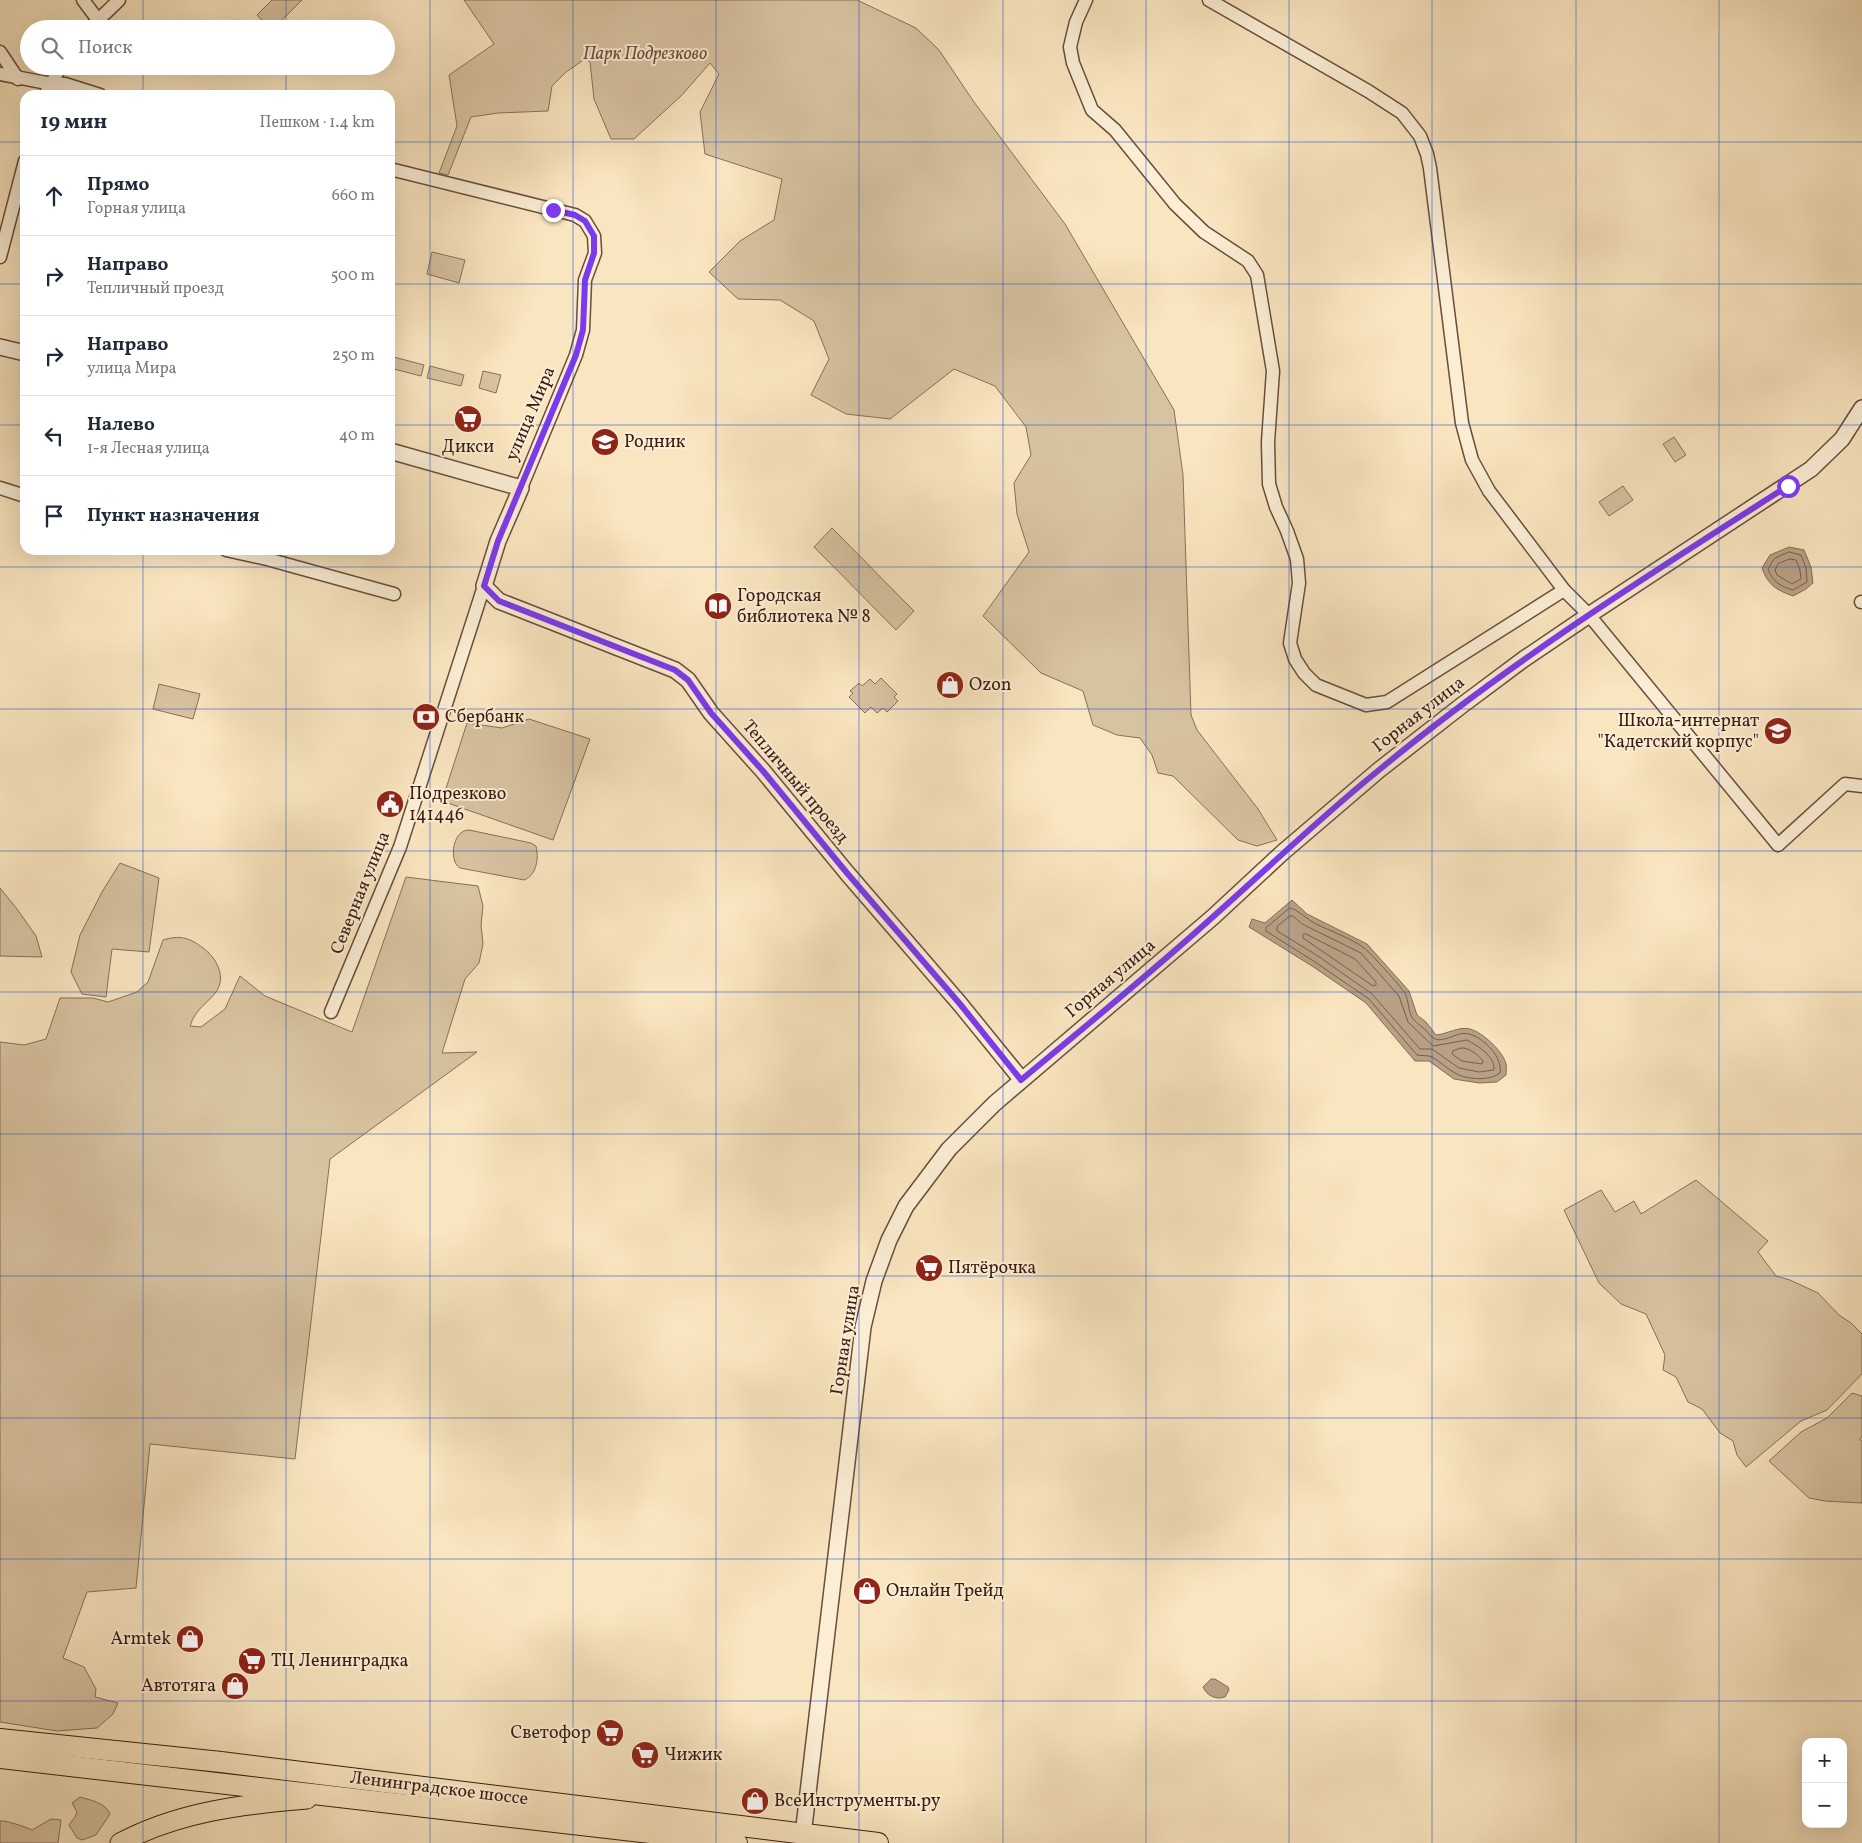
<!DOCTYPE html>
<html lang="ru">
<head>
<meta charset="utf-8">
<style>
  body { margin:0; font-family:Vollkorn,serif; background:#f6f6f7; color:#1f2937 }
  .controls { position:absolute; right:15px; bottom:15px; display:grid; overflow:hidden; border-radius:10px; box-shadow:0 5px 20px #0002 }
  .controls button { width:45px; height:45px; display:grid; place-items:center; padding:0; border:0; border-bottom:1px solid #e0e1e3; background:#fff; color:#1f2937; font:25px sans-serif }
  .stop { position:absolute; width:15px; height:15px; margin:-11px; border:4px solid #7c3aed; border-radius:50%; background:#fff }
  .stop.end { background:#7c3aed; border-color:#fff; box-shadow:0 1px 5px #0008 }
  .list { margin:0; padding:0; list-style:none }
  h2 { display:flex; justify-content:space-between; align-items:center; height:65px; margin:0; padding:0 20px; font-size:21px }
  h2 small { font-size:16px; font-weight:400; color:#747a83 }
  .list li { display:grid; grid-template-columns:32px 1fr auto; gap:15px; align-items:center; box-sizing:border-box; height:80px; padding:0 20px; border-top:1px solid #e0e1e3 }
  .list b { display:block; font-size:19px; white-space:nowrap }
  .list p { margin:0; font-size:16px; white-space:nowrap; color:#747a83 }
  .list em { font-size:16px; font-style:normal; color:#747a83 }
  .icon { flex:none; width:28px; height:28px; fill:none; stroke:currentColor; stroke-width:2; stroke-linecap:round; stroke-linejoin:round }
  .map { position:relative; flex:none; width:1862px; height:1843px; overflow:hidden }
  .search { position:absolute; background:#fff; box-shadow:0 5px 20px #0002; left:20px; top:20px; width:375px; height:55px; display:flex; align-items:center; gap:12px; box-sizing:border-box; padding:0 18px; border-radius:28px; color:#747a83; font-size:19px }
  .panel { position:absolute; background:#fff; box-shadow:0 5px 20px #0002; left:20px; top:90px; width:375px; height:465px; border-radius:15px }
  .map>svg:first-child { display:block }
</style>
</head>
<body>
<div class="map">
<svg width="1862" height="1843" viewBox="0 0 1862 1843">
  <rect width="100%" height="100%" fill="#f9e5bf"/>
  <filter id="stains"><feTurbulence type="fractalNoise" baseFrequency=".004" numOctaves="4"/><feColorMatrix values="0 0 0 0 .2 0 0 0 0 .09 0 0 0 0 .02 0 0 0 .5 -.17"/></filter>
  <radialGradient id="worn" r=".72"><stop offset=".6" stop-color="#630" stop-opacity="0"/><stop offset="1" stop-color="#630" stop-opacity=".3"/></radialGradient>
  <g fill="#d8c3a1" stroke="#886f58">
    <polygon points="272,0 302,0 273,29 270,29 257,15"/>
    <polygon points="464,0 857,0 916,28 939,50 974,102 1065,224 1174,410 1183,475 1191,715 1197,730 1258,809 1277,840 1257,846 1238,840 1173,776 1158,773 1152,755 1140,738 1117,735 1093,725 1083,691 1041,673 983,616 1029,552 1017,514 1014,483 1031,455 1026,427 995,386 954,369 890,419 846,414 811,395 829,359 814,321 780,300 738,299 709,272 740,241 774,220 782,179 705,154 700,112 719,74 710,63 682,95 634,139 611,139 594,99 590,62 585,59 566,72 552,86 548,111 498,113 471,117 448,175 439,173 457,126 449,75 494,44"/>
    <polygon points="432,252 465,260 459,283 427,274"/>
    <polygon points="390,356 424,365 421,376 390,368"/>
    <polygon points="430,366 464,375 461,386 427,378"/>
    <polygon points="483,371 501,375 496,393 479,388"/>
    <polygon points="1674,437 1686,455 1675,462 1663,444"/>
    <polygon points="1623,486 1633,500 1609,516 1599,502"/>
    <polygon points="832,528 914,611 896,630 814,547"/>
    <polygon points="881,678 897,694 894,697 898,701 887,712 883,708 877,713 871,707 865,713 849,697 853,693 850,691 859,683 862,686 870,679 875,684"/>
    <polygon points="159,684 200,694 193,719 153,709"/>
    <polygon points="529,719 590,739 553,840 442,801 467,723 502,728"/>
    <path d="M469 830 531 843 536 846C539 858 537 875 524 880L460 868C450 862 452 840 461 833 463 831 466 830 469 830Z"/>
    <polygon points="120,863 159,878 149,952 112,949 106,997 82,994 71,972 80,935 102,892"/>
    <path d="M406 877 478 886 483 906 481 925 483 944 479 963 465 979 442 1053 477 1052 330 1159 295 1459 150 1444 136 1588 87 1592 63 1658 84 1667 96 1689 95 1697 118 1703 113 1714 97 1728 57 1731 0 1722V1042L24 1045 46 1039 60 998H93L108 1002 137 992 148 982 163 940C179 935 189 937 203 948 216 957 227 977 216 992 206 1005 196 1008 190 1026L201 1027 225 1009 240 976 265 996 352 1032Z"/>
    <polygon points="0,888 17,909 36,936 42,957 0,956"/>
    <polygon points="1696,1180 1768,1241 1758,1252 1776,1276 1790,1280 1818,1293 1839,1315 1851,1323 1862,1334 1862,1374 1827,1410 1801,1421 1746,1467 1737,1455 1733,1441 1720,1433 1702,1409 1688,1402 1676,1377 1663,1370 1665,1355 1646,1314 1621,1304 1599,1283 1564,1210 1601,1190 1615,1212 1634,1201 1641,1214"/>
    <polygon points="1852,1393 1862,1396 1862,1436 1860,1440 1862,1441 1862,1503 1825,1501 1809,1498 1769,1461 1801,1432 1827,1418"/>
    <path d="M80 1797C90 1800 106 1803 110 1814L96 1835 82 1840 77 1838 69 1825 75 1817 77 1812 72 1803Z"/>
    <path d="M51 1819 61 1820 58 1843H0V1821C5 1820 26 1827 32 1830Z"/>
  </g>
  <g fill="#b8a084" stroke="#856b56">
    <path d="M1789 547 1804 550 1811 567 1813 583 1806 589 1793 596C1776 590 1768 585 1762 568L1770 555Z"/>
    <path d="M1292 900 1307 914 1367 944 1409 991 1417 1015 1426 1022 1436 1035C1447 1034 1460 1026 1470 1029 1482 1032 1503 1051 1506 1064 1507 1067 1506 1072 1506 1075L1497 1082 1479 1083 1454 1079 1429 1061H1415L1366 1003 1312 966 1249 927 1252 919 1265 923Z"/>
    <path d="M1211 1679H1215L1228 1687 1229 1690 1225 1697C1216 1700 1207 1696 1203 1687Z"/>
  </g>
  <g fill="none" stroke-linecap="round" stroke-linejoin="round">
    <g stroke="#785e4a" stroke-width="1">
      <path d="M1789 552 1801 555 1806 568 1807 582 1793 590C1781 587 1772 581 1768 569L1774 559Z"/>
      <polygon points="1790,559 1796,560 1800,570 1801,579 1792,584 1777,575 1775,570 1778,564"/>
      <path d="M1290 908C1297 909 1308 920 1316 924 1330 931 1351 938 1364 948 1370 952 1401 987 1405 993 1409 1001 1408 1012 1413 1019 1417 1024 1425 1028 1430 1035 1440 1048 1456 1030 1469 1034 1484 1038 1503 1057 1500 1073 1490 1081 1466 1080 1455 1073 1447 1069 1440 1061 1432 1057 1428 1055 1422 1056 1417 1055L1369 999 1315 962 1266 931V928Z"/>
      <path d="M1290 916H1293L1302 924 1361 953 1399 996 1408 1022 1433 1046 1467 1040C1478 1046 1495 1056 1494 1070L1479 1072 1459 1068 1432 1049H1420L1372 994 1318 956 1277 931V927Z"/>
      <polygon points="1306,934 1355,959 1376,982 1376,985 1373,986 1303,938 1303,935"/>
      <path d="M1461 1048C1469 1047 1478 1055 1483 1061L1482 1064 1462 1061 1452 1054 1453 1051Z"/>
    </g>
    <defs>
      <g id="minor">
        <polyline points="83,0 98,20"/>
        <polyline points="1086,0 1076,22 1070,47 1073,63 1092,110 1115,130 1175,204 1204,232 1248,261 1257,275 1273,371 1268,442 1269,484 1276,507 1287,531 1297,559 1299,583 1290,643 1295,659 1304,673 1316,685 1366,705 1387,702 1564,590"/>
        <polyline points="1209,0 1368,91 1402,113 1420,136 1427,154 1430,168 1462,423 1472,460 1489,491 1564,590 1589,615 1778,845 1845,784 1862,786"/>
        <polyline points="89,29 119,0"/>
        <polyline points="0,52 18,79"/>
        <polyline points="0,74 52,84 65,84 100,95"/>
        <polyline points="45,95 61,66"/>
        <polyline points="390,169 575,215 585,221 594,236 595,253 585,280 583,330 576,355 521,488"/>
        <polyline points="0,257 25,161"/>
        <polyline points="0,488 25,496"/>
        <polyline points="226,550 267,559 394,594"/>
        <polyline points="1861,602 1862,602"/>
        <polyline points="331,1012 400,847 484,586"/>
      </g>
      <g id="tertiary">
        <polyline points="0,347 25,353"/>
        <polyline points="390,451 521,488 498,541 484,586 499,601 675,670 688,680 711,713 763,771 847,873 960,1004 1021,1079"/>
        <polyline points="803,1835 863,1327 874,1281 889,1240 906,1206 949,1149 994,1104 1213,917 1282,853 1379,770 1461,706 1524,659 1589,615 1811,469 1842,439 1862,408"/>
      </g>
      <path id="primary" d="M120 1843C178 1812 243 1804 307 1799"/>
      <g id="trunk">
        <polyline points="0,1739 221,1762 878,1843"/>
        <polyline points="0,1758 737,1843"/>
      </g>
    </defs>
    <use href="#minor" stroke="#694e3c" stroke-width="15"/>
    <use href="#tertiary" stroke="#694e3c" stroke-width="18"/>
    <use href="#primary" stroke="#391b10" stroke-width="21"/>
    <use href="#trunk" stroke="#391b10" stroke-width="22"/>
    <use href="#minor" stroke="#fbeed5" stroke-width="12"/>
    <use href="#tertiary" stroke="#fbeed5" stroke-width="15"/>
    <use href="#primary" stroke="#f9e5bf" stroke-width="19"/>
    <use href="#trunk" stroke="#f9e5bf" stroke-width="20"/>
  </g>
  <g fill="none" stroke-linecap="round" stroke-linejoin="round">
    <path stroke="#7c3aed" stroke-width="6" d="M553 210 575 215 585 221 594 236V253L585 280 583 330 576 355 498 541 484 586 499 601 675 670 688 680 711 713 763 771 847 873 960 1004 1021 1080C1086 1026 1152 972 1215 915 1269 867 1322 816 1379 770 1507 664 1648 575 1788 486"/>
  </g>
  <path fill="none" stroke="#1d4ed8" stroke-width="1" stroke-opacity="0.55" d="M143 0V29M286 0V29M430 0V1843M573 0V1843M716 0V1843M859 0V1843M1003 0V1843M1146 0V1843M1289 0V1843M1432 0V1843M1576 0V1843M1719 0V1843M143 66V95M286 66V95M0 142H25M390 142H1862M0 284H25M390 284H1862M0 425H25M390 425H1862M143 550V1843M286 550V1843M0 567H1862M0 709H1862M0 851H1862M0 992H1862M0 1134H1862M0 1276H1862M0 1418H1862M0 1559H1862M0 1701H1862"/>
  <defs>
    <symbol id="supermarket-disc" viewBox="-11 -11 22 22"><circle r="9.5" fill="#8f2418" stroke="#fbeed5"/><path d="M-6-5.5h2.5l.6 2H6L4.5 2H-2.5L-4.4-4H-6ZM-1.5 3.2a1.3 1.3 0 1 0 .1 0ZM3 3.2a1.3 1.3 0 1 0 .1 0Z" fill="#fff"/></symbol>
    <symbol id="school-disc" viewBox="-11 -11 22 22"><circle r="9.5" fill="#8f2418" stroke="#fbeed5"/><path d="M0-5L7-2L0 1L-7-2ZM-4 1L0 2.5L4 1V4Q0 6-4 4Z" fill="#fff"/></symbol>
    <symbol id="library-disc" viewBox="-11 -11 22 22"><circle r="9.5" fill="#8f2418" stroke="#fbeed5"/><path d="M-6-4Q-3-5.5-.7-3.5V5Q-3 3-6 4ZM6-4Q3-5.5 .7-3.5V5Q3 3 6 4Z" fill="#fff"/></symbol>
    <symbol id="shop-disc" viewBox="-11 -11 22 22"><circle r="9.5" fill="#8f2418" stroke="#fbeed5"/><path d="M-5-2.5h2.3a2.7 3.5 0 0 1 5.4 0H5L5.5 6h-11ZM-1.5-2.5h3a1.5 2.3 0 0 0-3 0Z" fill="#fff"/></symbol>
    <symbol id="bank-disc" viewBox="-11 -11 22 22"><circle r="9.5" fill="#8f2418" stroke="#fbeed5"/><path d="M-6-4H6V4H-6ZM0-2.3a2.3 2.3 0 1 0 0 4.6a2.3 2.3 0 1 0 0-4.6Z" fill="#fff"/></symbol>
    <symbol id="civic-disc" viewBox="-11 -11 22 22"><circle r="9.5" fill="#8f2418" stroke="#fbeed5"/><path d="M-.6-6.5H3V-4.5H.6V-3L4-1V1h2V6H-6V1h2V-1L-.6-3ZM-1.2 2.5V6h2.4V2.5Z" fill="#fff"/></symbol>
  </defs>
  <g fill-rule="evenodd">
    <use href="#supermarket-disc" x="452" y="403" width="32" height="32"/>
    <use href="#school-disc" x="589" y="426" width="32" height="32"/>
    <use href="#library-disc" x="702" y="590" width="32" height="32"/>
    <use href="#shop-disc" x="934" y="669" width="32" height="32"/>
    <use href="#bank-disc" x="410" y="701" width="32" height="32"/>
    <use href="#school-disc" x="1762" y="715" width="32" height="32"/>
    <use href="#civic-disc" x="374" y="788" width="32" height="32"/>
    <use href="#supermarket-disc" x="913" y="1252" width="32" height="32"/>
    <use href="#shop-disc" x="851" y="1575" width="32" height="32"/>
    <use href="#shop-disc" x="174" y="1623" width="32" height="32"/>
    <use href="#supermarket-disc" x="236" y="1645" width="32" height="32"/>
    <use href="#shop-disc" x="219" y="1670" width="32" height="32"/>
    <use href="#supermarket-disc" x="594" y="1717" width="32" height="32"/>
    <use href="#supermarket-disc" x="629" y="1739" width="32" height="32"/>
    <use href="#shop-disc" x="739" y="1785" width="32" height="32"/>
  </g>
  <g text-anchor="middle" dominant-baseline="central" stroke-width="4" stroke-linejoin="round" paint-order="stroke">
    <g font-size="18" font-style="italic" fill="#694d3c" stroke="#fbeed5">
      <text x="645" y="54">Парк Подрезково</text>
    </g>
    <g font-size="18" fill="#391b10" stroke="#fbeed5">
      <text transform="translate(531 414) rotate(-67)">улица Мира</text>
      <text transform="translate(1419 715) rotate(-38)">Горная улица</text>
      <text transform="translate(795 782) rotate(50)">Тепличный проезд</text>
      <text transform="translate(361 893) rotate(-68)">Северная улица</text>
      <text transform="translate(1111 979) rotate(-40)">Горная улица</text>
      <text transform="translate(846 1340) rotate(-81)">Горная улица</text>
      <text transform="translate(439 1789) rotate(7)">Ленинградское шоссе</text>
    </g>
    <g font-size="18" fill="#391b10" stroke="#fbeed5" text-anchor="start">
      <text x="624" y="442">Родник</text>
      <text x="468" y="447" text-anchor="middle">Дикси</text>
      <text x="737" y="596">Городская<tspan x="737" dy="21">библиотека № 8</tspan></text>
      <text x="969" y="685">Ozon</text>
      <text x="445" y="717">Сбербанк</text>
      <text x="1759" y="721" text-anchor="end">Школа-интернат<tspan x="1759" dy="21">"Кадетский корпус"</tspan></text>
      <text x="409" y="794">Подрезково<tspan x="409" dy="21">141446</tspan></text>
      <text x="948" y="1268">Пятёрочка</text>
      <text x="886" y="1591">Онлайн Трейд</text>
      <text x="171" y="1639" text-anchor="end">Armtek</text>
      <text x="271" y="1661">ТЦ Ленинградка</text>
      <text x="216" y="1686" text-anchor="end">Автотяга</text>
      <text x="591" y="1733" text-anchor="end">Светофор</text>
      <text x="664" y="1755">Чижик</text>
      <text x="774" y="1801">ВсеИнструменты.ру</text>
    </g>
  </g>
  <rect width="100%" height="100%" filter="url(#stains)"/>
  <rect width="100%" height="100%" fill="url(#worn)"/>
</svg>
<div class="controls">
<button>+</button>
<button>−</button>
</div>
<div class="stop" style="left:1788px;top:486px"></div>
<div class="stop end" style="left:553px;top:210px"></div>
<div class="search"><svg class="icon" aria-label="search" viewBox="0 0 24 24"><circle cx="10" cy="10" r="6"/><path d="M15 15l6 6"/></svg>Поиск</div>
<section class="panel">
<h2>19 мин<small>Пешком · 1.4 km</small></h2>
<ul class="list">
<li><svg class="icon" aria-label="ahead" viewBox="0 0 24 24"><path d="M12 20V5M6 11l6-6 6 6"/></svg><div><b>Прямо</b><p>Горная улица</p></div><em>660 m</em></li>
<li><svg class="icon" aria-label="right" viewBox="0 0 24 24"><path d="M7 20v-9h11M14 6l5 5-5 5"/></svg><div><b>Направо</b><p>Тепличный проезд</p></div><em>500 m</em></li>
<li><svg class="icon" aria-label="right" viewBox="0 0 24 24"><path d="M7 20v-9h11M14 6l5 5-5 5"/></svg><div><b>Направо</b><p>улица Мира</p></div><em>250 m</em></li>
<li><svg class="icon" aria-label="left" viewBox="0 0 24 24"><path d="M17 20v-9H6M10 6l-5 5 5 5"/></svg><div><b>Налево</b><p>1-я Лесная улица</p></div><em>40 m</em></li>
<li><svg class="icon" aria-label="arrive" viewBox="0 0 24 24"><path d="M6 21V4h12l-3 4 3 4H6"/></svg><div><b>Пункт назначения</b></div></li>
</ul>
</section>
</div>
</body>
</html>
